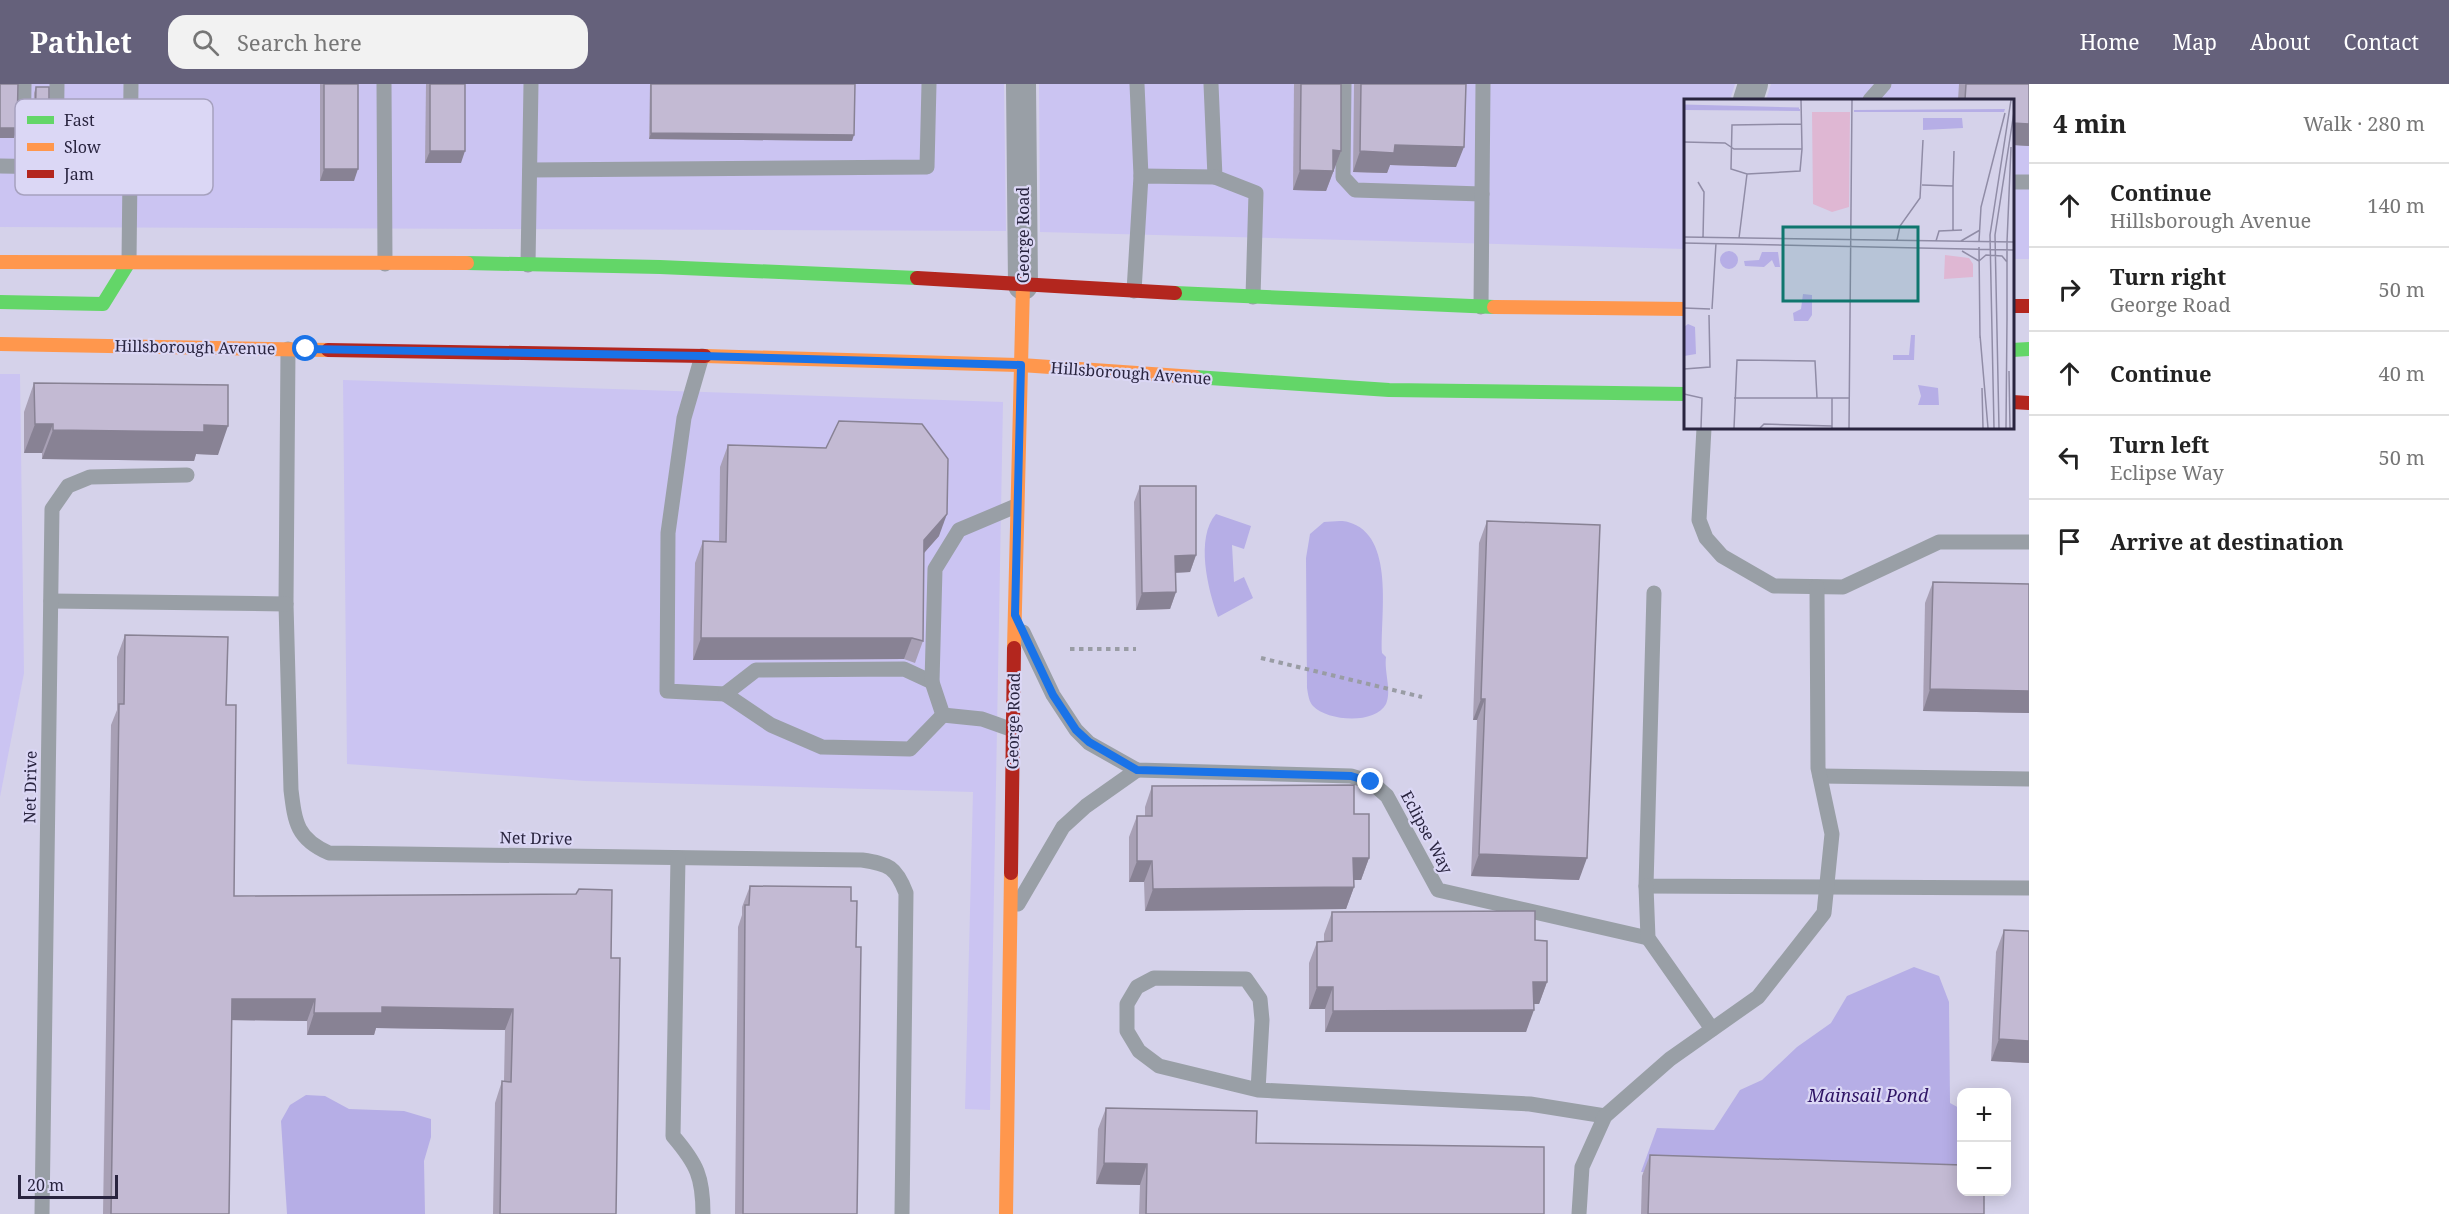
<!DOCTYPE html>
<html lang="en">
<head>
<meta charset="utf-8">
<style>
  body { margin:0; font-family:"Noto Serif",serif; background:#f2f2f2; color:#222 }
  .controls { position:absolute; right:18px; bottom:18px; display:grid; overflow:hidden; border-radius:12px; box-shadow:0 3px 15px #0003 }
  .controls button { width:54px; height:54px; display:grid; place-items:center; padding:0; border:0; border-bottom:2px solid #e0e0e0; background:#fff; color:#222; font:30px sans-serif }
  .scale { position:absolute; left:18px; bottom:15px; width:100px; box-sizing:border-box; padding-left:6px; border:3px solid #29243f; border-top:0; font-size:16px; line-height:21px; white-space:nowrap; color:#29243f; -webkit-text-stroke:4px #dbd7f5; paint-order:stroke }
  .stop { position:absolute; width:18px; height:18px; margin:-14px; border:4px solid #1a73e8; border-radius:50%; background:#fff }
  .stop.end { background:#1a73e8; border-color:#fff; box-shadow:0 2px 6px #0008 }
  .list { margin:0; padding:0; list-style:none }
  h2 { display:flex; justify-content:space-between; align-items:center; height:78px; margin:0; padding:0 24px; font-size:26px }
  h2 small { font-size:20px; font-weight:400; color:#767676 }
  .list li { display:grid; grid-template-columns:39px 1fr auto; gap:18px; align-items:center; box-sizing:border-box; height:84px; padding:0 24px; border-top:2px solid #e0e0e0 }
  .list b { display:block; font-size:22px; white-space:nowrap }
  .list p { margin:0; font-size:20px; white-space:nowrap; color:#767676 }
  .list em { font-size:20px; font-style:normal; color:#767676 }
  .icon { flex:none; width:33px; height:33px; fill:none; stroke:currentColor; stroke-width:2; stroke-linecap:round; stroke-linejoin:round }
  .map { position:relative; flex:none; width:2029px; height:1130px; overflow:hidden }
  header { display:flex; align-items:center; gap:36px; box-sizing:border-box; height:84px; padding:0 30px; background:#65617b; color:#fff }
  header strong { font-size:28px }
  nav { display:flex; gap:33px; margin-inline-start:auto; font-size:21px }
  .search { width:420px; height:54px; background:#f2f2f2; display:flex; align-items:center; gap:15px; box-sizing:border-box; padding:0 21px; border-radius:18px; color:#767676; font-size:22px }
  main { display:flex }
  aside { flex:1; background:#fff }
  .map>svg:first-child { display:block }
</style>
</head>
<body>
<header>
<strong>Pathlet</strong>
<div class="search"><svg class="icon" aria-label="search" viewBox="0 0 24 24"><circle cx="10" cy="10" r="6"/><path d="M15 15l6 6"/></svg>Search here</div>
<nav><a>Home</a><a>Map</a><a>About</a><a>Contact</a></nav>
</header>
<main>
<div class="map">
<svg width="2029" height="1130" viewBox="0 0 2029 1130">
  <rect width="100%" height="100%" fill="#d5d2ea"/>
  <g fill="#cbc4f2">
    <polygon points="0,0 1004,0 1006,147 0,143"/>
    <polygon points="1039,0 1735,0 1730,16 1686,16 1685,165 1040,148"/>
    <polygon points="1771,0 2029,0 2029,175 2013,175 2012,16 1766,16"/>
    <polygon points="0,290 20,290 24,589 0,713"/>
    <polygon points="343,296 1003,318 990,1026 965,1025 973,708 585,697 347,680"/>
  </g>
  <g fill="#b6aee6">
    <path d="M1216 430 1251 442 1244 465 1232 461 1234 498 1244 493 1253 514 1218 533C1208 506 1195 454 1216 430Z"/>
    <path d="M1324 438C1331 438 1341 436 1348 438 1396 451 1380 532 1382 569L1386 573C1384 588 1392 607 1386 620 1375 641 1327 637 1313 622 1309 618 1308 610 1307 604L1306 474 1310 450Z"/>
    <polygon points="1914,883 1939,892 1949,918 1950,1019 1961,1025 1961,1093 1641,1088 1657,1044 1714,1046 1740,1006 1762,996 1797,963 1831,939 1847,912"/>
    <polygon points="306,1011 325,1012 349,1025 404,1027 431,1035 431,1053 424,1077 425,1130 287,1130 281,1037 290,1021"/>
  </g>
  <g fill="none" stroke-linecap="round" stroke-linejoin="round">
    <g stroke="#999ca4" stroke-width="4" stroke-dasharray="4.5 4.5" stroke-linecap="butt">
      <polyline points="1070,565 1136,565"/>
      <polyline points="1261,574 1422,613"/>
    </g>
    <g stroke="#999fa6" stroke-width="15">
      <polyline points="384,0 385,180"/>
      <polyline points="1137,0 1141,92"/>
      <polyline points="1211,0 1215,93 1256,109 1253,213"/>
      <polyline points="1344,0 1343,93 1355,106 1482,110"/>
      <polyline points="1870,16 1884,0"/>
      <polyline points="0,82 56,83 57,0"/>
      <polyline points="23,83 24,0"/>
      <polyline points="530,86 927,83 929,0"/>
      <polyline points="2012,98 2029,98"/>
      <polyline points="129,178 131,0"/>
      <polyline points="528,181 531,0"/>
      <polyline points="1134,207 1141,92 1215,93"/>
      <polyline points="1481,223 1483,0"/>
      <path d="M288 265 286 520 291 706C295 739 297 755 329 769L862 776C889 780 896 783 906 809L902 1130"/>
      <polyline points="702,272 684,334 668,449 667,607 725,610"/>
      <polyline points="1704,344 1699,436 1706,454 1722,472 1774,502 1843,503 1939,458 2029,458"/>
      <polyline points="1654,509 1646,802 2029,804"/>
      <polyline points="51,517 286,520"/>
      <polyline points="1023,548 1053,611 1076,646 1089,659 1137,686 1351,692 1371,698 1387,712 1438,806 1648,854"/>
      <polyline points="932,598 904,585 756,586 725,610 771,641 822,663 910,665 943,631"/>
      <polyline points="1013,646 982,635 943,631 932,598 935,485 959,446 1016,422"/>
      <polyline points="1820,692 2029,695"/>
      <path d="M678 774 673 1052C697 1080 703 1093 703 1130"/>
      <polyline points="1646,802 1648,854 1712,945"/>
      <polyline points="1018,820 1063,743 1086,722 1137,686"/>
      <polyline points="1258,1006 1159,982 1139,967 1127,947 1127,920 1137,903 1154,894 1246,895 1260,915 1262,936 1258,1006 1530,1020 1605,1032"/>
      <polyline points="42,1130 52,425 68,402 90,393 187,391"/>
      <polyline points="1579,1130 1582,1083 1605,1032 1670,975 1758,913 1824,829 1832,750 1818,684 1817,503"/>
    </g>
    <g stroke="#999fa6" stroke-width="30">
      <polyline points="1021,0 1023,201"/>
      <polyline points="1748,16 1753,0"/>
    </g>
    <g stroke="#63d668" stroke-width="14">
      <polyline points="467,179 660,183 917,194"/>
      <polyline points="1175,209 1494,223"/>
      <polyline points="0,218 103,220 129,178"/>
      <polyline points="2012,266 2029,265"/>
      <polyline points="1195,293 1389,306 1686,310"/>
    </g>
    <g stroke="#ff974d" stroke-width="14">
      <polyline points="0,178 467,179"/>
      <polyline points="1494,223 1686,225"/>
      <polyline points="0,260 328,266"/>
      <polyline points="705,272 1021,281 1195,293"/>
      <polyline points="1014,564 1023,201"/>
      <polyline points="1006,1130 1011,789"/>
    </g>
    <g stroke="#b3261e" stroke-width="14">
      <polyline points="917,194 1175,209"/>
      <polyline points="2012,222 2029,222"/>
      <polyline points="328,266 705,272"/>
      <polyline points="2012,318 2029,319"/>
      <polyline points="1011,789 1014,564"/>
    </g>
  </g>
  <g fill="#a8a0b5">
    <polygon points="320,0 358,0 354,97 320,97"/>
    <polygon points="426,0 465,0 461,79 425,79"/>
    <polygon points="650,0 855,0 852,57 649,55"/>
    <polygon points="1294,0 1341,0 1341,67 1326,107 1293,106"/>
    <polygon points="1354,0 1466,0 1456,83 1390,81 1387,89 1353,88"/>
    <polygon points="1959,0 2029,0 2029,62 2013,61 2013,16 1958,16"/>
    <polygon points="36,3 49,48 47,54 33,54 34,9"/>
    <polygon points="34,299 218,371 196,370 194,377 42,375 42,369 24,369 24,328"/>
    <polygon points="728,361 939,452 924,469 923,557 915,579 904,575 693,576 695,479 703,457 719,458 720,383"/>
    <polygon points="1140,402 1196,471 1190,488 1175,489 1176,508 1170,525 1136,526 1134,418"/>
    <polygon points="1487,437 1579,796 1471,792 1477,636 1473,636 1479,459"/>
    <polygon points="1933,498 2029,500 2029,629 1923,627 1925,519"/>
    <polygon points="125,551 226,621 234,812 611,874 616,1130 493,1130 495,1019 502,997 504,997 505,946 376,944 374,951 307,951 307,937 232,936 229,1130 103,1130 111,641 117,626 117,573"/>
    <polygon points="1152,702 1354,730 1369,774 1361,796 1354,796 1354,803 1346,825 1145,827 1144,798 1129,798 1129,753 1137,732 1145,732 1145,723"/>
    <polygon points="750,802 851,817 856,863 857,1130 735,1130 738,843 742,831 742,823"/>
    <polygon points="1332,828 1535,856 1547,898 1539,920 1534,920 1526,948 1325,948 1325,925 1309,925 1309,879 1317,858 1324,857 1324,850"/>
    <polygon points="2004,846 2029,847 2029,979 1991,977 1996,868"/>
    <polygon points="1106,1024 1256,1059 1544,1130 1139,1130 1140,1101 1096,1100 1098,1045"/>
    <polygon points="1650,1071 1984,1130 1641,1130 1642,1092"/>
  </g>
  <g fill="#888294">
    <polygon points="2013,39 2029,40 2029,62 2013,61"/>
    <polygon points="0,44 17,44 14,54 0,54"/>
    <polygon points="35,48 49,48 47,54 33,54"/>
    <polygon points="651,49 854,51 852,57 649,55"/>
    <polygon points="1395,61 1464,63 1456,83 1390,81 1387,89 1353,88 1360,67"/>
    <polygon points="1333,66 1341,67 1326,107 1293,106 1300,86"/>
    <polygon points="430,67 465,67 461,79 425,79"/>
    <polygon points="324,85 358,85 354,97 320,97"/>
    <polygon points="35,340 53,340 42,369 24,369"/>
    <polygon points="204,341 228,342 218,371 196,370 194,377 42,375 53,346"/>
    <polygon points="947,430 939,452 916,478 924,456"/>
    <polygon points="1196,471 1190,488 1169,489 1175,472"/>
    <polygon points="1176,508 1170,525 1136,526 1142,509"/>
    <polygon points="701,554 912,554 904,575 693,576"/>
    <polygon points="1930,605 2029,607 2029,629 1923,627"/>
    <polygon points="1481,615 1485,615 1477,636 1473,636"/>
    <polygon points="1479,770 1587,774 1579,796 1471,792"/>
    <polygon points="1353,774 1369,774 1361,796 1345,796"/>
    <polygon points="1137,777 1152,777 1144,798 1129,798"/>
    <polygon points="1354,803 1346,825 1145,827 1153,805"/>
    <polygon points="1533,898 1547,898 1539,920 1525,920"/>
    <polygon points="1317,903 1333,903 1325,925 1309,925"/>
    <polygon points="232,915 315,915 307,937 224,936"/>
    <polygon points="382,923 513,925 505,946 376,944 374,951 307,951 314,929"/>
    <polygon points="1534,926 1526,948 1325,948 1333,927"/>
    <polygon points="1999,955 2029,957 2029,979 1991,977"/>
    <polygon points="1104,1079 1147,1080 1140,1101 1096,1100"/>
  </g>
  <g fill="#c3bad3" stroke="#888294" stroke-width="1.5">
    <polygon points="0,0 18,0 17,44 0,44"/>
    <rect x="324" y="0" width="34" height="85"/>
    <rect x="430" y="0" width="35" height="67"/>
    <polygon points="651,0 855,0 854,51 651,49"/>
    <polygon points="1301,0 1341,0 1341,67 1333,66 1333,87 1300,86"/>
    <polygon points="1361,0 1466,0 1464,63 1395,61 1394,69 1360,67"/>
    <polygon points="1966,0 2029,0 2029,40 2013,39 2013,16 1965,16"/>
    <polygon points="36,3 49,3 49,48 35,48"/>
    <polygon points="34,299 228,301 228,342 204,341 204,348 53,346 53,340 35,340"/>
    <polygon points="839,337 922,340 948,375 947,430 924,456 923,557 912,554 701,554 703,457 726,458 728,361 826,364"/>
    <polygon points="1140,402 1196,402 1196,471 1175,472 1176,508 1142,509"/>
    <polygon points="1487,437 1600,441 1587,774 1479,770 1485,615 1481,615"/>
    <polygon points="1933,498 2029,500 2029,607 1930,605"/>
    <polygon points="125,551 228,553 226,621 236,621 234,812 576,810 579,805 612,806 611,874 620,874 616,1130 500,1130 502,997 511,998 513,925 382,923 382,929 314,929 315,915 232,915 229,1130 111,1130 119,620 124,620"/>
    <polygon points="1354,701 1354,730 1369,730 1369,774 1353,774 1354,803 1153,805 1152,777 1137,777 1137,732 1152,732 1152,702"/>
    <polygon points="750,802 851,803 851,817 857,817 856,863 861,863 857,1130 743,1130 745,821 749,821"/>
    <polygon points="1535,827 1535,856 1547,857 1547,898 1533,898 1534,926 1333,927 1333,903 1317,903 1317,858 1332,857 1332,828"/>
    <polygon points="2004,846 2029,847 2029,957 1999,955"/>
    <polygon points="1106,1024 1257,1027 1256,1059 1544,1063 1544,1130 1146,1130 1147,1080 1104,1079"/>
    <polygon points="1650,1071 1962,1081 1962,1107 1984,1107 1984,1130 1648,1130"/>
  </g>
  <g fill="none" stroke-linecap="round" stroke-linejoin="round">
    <polyline stroke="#1a73e8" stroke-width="8" points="306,265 702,272 1021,281 1015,531 1053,611 1076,646 1089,658 1137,686 1351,692 1371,698"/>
  </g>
  <g text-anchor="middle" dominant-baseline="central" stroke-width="4.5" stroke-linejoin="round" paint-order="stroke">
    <g font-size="16" fill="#29243f" stroke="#dbd7f5">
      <text transform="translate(1023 151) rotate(-90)">George Road</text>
      <text transform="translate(195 263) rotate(1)">Hillsborough Avenue</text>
      <text transform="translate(1131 289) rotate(4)">Hillsborough Avenue</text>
      <text transform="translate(1013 637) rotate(-89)">George Road</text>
      <text transform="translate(30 703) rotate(-89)">Net Drive</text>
      <text transform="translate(1427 748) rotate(62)">Eclipse Way</text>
      <text transform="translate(536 754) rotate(1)">Net Drive</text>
    </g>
    <g font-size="18" font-style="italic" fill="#2f1465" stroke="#dbd7f5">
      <text x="1868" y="1011">Mainsail Pond</text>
    </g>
  </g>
  <g transform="translate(1684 15)">
    <rect width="330" height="330" fill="#d5d2ea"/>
    <path d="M128 13H166L165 108 148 113 129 105ZM261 156 285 159 289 165V178L260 180Z" fill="#dfb7d3"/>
    <path d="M0 8 116 10V12L0 11ZM321 10 320 13H170V11ZM239 19H278L279 29 239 31ZM36 161a9 9 0 1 1 18 0a9 9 0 1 1-18 0ZM78 153H94L96 168H91L88 161 80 168 61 167 60 162 75 161ZM119 195 128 196V216L124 222H110L109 214 117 210ZM4 225 11 228 12 255 0 257V228ZM227 236H231L230 261H209V256H225ZM234 286 254 289 255 306H234L237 297Z" fill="#b6aee6"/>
    <path fill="none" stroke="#b6aee6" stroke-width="3" d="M0 7 115 10"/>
    <path fill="none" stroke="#908ca6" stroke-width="1.5" d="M117 25 48 26 47 70 63 75 116 72 118 50 117 1M0 43 41 44 50 50H118M14 83 20 93 19 139M238 86 269 87V131M269 87 270 52M0 138 330 143M55 139 63 75M213 141 216 127 236 99 239 41M252 142 255 132 278 131M277 142 296 131M295 142 297 108 321 14M323 143 327 48M0 144 330 151M295 148 296 239M278 152 295 162M295 162 302 156 318 157 323 163M0 209 26 210M28 210 32 144M323 222V143M296 236 304 329M0 270 26 268 25 216M325 272 326 329M298 289 299 329M0 295 18 299 17 329M50 299H165M50 329 53 261 131 262 133 299M76 329 80 325 148 327M148 329V299M165 329 168 1M310 329 306 136 327 1M315 329 311 136 330 13M322 329 323 220"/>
    <path fill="#0f766e" fill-opacity="0.15" stroke="#0f766e" stroke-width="3" d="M99 128H234V202H99Z"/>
    <rect width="330" height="330" fill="none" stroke="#29243f" stroke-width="3"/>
  </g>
  <rect x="15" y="15" width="198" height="96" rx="9" fill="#dbd7f5" stroke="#a6a1be" stroke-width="1.5"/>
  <rect x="27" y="32" width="27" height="8" fill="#63d668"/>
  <rect x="27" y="59" width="27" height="8" fill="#ff974d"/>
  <rect x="27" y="86" width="27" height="8" fill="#b3261e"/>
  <g font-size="16" fill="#29243f">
    <text x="64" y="42">Fast</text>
    <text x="64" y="69">Slow</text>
    <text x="64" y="96">Jam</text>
  </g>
</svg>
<div class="controls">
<button>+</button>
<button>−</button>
</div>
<div class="scale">20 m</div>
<div class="stop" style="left:306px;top:265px"></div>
<div class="stop end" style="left:1371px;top:698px"></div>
</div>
<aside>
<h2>4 min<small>Walk · 280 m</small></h2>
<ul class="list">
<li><svg class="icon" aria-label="ahead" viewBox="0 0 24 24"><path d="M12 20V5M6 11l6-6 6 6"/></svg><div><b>Continue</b><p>Hillsborough Avenue</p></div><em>140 m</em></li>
<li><svg class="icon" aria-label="right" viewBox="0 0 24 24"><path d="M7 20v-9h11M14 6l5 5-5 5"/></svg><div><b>Turn right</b><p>George Road</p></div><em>50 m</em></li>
<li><svg class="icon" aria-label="ahead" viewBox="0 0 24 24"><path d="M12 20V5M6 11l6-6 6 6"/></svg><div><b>Continue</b></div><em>40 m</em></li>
<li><svg class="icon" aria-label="left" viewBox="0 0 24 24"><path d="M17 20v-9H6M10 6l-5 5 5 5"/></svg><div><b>Turn left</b><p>Eclipse Way</p></div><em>50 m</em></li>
<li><svg class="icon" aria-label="arrive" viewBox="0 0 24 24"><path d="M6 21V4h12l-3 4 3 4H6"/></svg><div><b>Arrive at destination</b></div></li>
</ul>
</aside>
</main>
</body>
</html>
